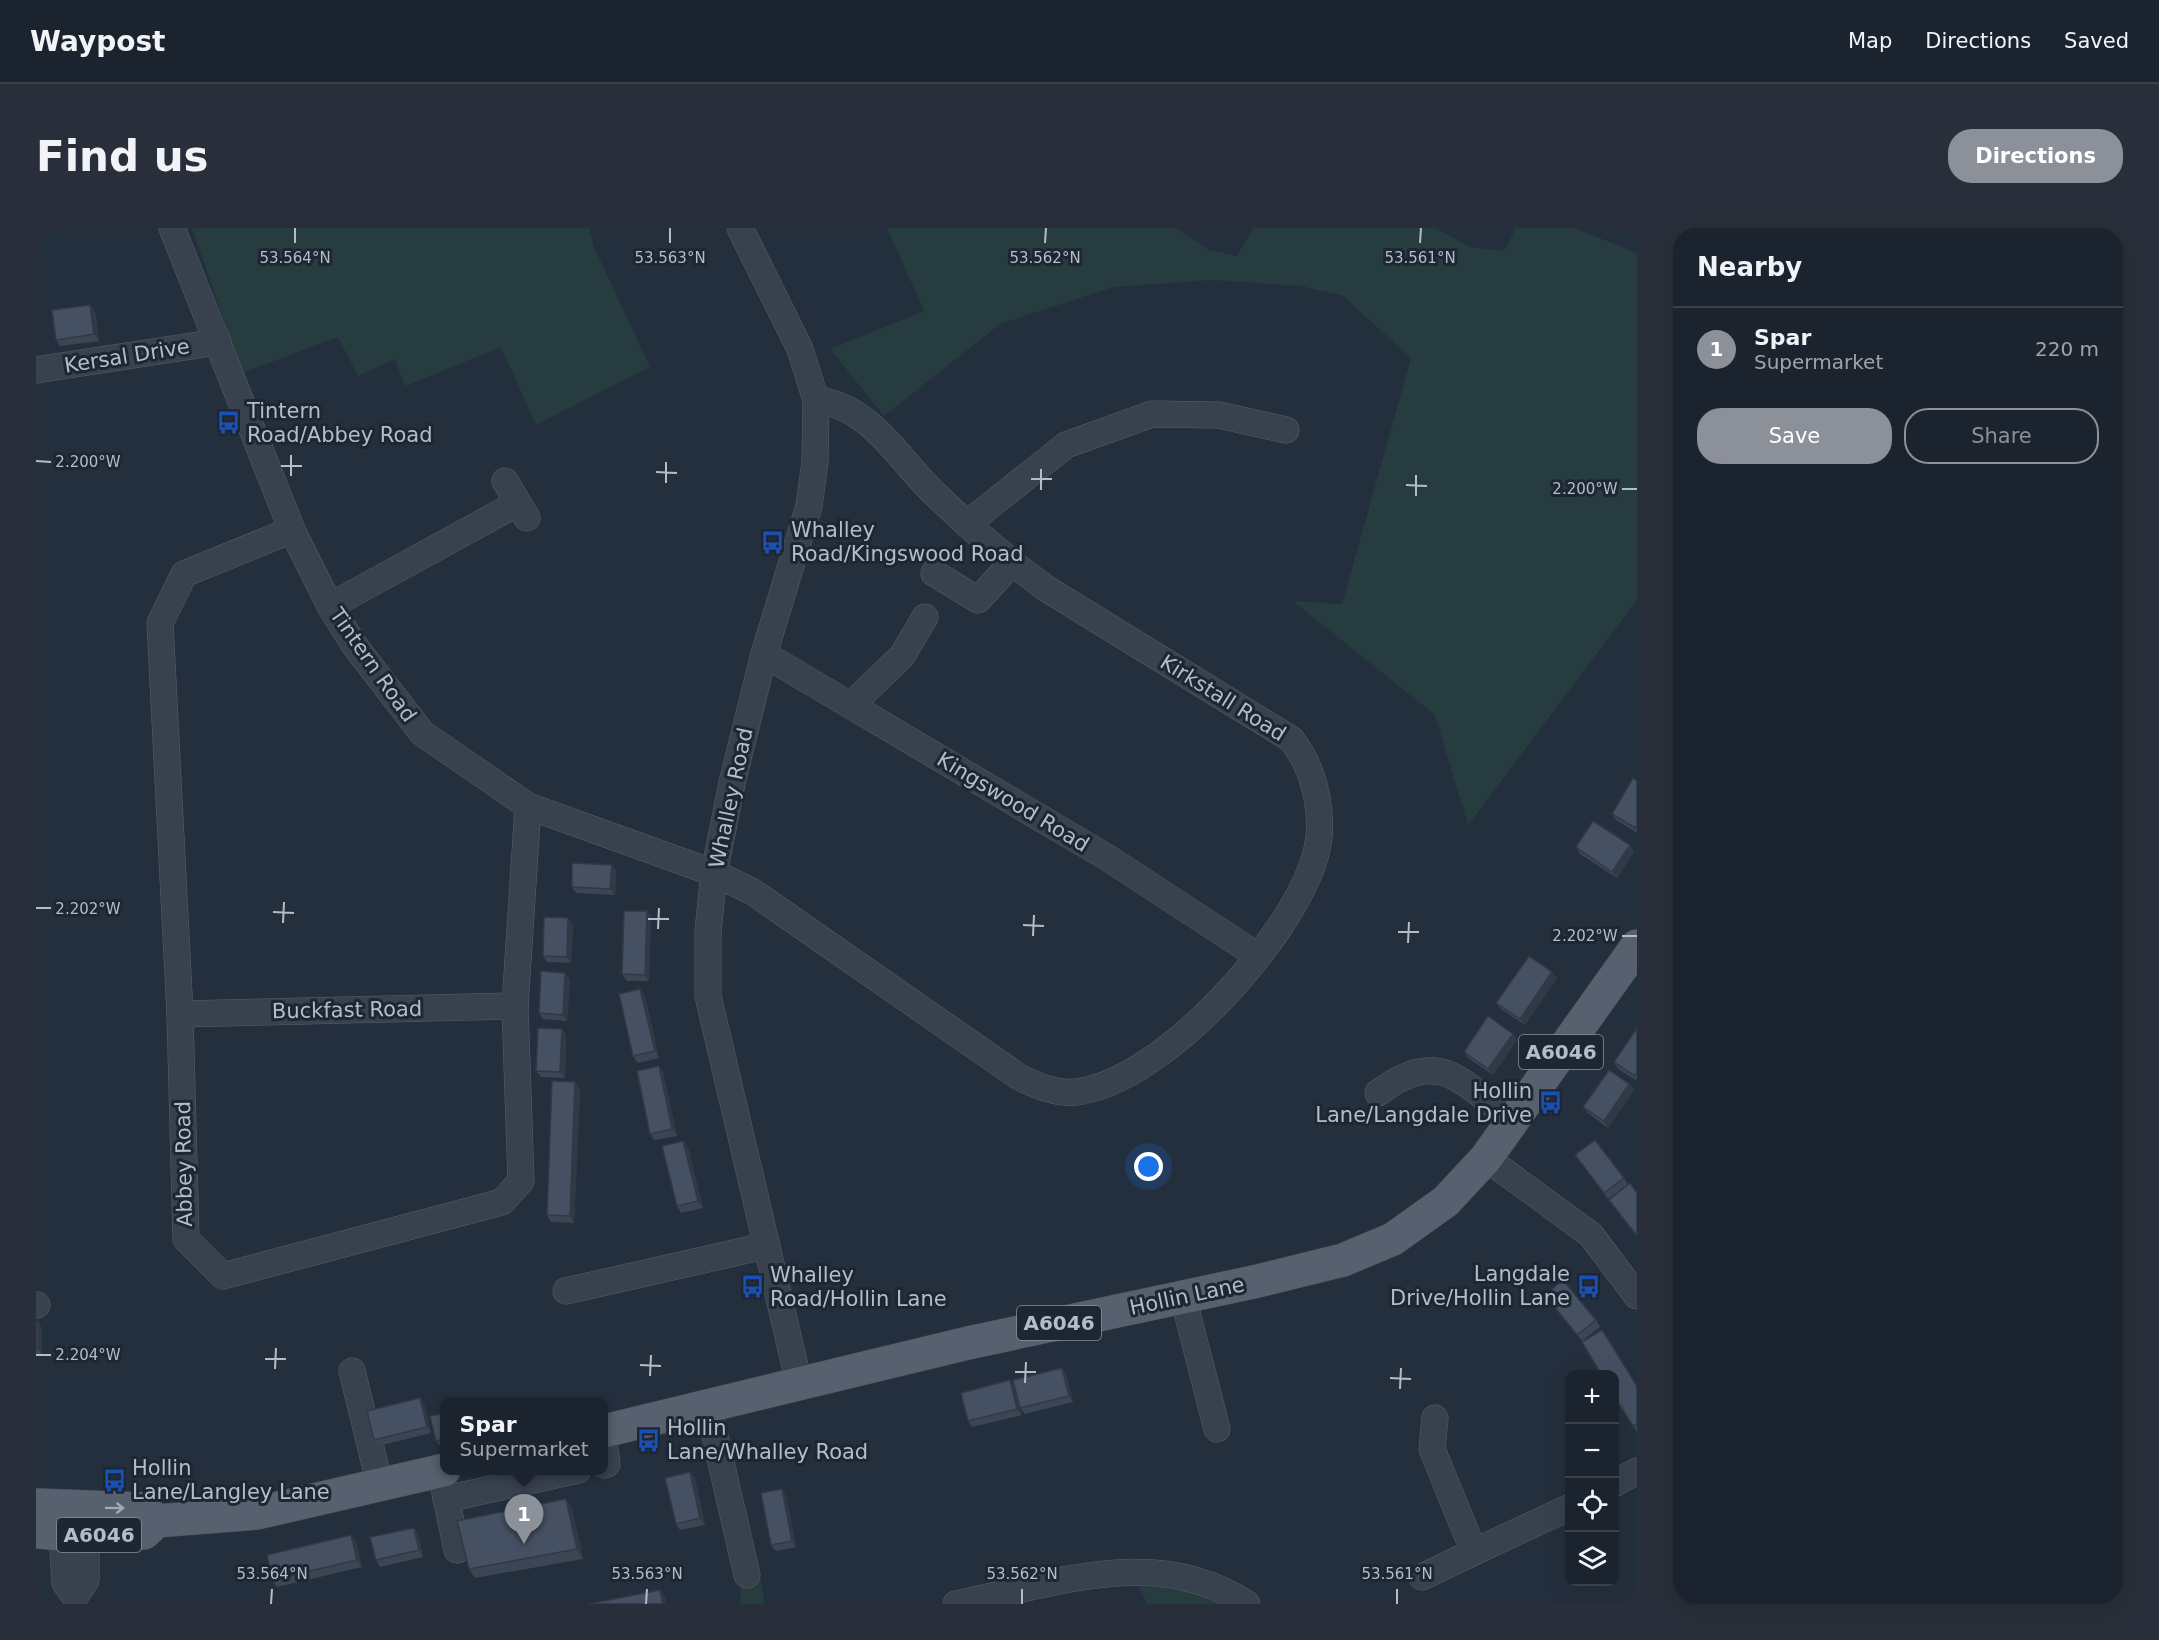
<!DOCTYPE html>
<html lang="en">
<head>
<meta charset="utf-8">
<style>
  body { margin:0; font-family:"DejaVu Sans",sans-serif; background:#282f3a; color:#f1f3f6 }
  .controls { position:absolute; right:18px; bottom:18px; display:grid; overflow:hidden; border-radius:12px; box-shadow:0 6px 24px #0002 }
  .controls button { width:54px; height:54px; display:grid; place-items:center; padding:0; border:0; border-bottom:2px solid #39404a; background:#1b232e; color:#f1f3f6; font:30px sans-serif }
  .you { position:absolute; left:1113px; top:939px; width:21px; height:21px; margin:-15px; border:4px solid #fff; border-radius:50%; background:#1a73e8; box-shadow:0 0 0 9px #1a73e833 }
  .badge { display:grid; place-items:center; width:39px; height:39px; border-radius:50%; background:#8c9099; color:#fff; font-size:20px; font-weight:700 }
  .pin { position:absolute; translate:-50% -50px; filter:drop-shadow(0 2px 3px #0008) }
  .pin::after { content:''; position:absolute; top:32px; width:21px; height:18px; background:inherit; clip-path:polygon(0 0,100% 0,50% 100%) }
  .popup { position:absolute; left:404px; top:1169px; width:168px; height:78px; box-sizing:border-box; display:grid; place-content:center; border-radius:12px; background:#1b232e; filter:drop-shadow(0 2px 4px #0005); font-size:20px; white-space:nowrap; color:#a0a4aa }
  .popup b { font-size:22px; color:#f1f3f6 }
  .popup::after { content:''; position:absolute; left:50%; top:100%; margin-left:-12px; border:12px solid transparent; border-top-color:#1b232e }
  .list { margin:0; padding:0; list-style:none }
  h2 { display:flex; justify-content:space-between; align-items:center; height:78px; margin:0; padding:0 24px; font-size:26px }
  h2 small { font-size:20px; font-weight:400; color:#a0a4aa }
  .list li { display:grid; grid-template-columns:39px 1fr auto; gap:18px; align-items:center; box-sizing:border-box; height:84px; padding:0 24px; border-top:2px solid #39404a }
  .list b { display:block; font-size:22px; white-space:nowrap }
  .list p { margin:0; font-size:20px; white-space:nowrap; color:#a0a4aa }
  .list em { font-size:20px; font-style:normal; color:#a0a4aa }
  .actions { display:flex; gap:12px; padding:18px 24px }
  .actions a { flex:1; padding:14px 0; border:2px solid #8c9099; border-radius:24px; text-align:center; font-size:21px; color:#8c9099 }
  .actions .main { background:#8c9099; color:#fff }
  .icon { flex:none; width:33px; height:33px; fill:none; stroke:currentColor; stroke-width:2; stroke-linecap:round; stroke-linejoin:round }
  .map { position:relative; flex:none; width:1601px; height:1376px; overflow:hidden; border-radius:24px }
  header { display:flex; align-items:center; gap:36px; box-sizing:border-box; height:84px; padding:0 30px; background:#1b232e; border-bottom:2px solid #39404a }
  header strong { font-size:28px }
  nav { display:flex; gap:33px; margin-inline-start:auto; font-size:21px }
  .intro { display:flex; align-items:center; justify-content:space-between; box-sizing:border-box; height:144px; padding:0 36px }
  h1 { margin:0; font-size:42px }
  .button { padding:15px 27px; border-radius:24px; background:#8c9099; color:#fff; font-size:21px; font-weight:700 }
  main { display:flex; gap:36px; padding:0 36px }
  aside { flex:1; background:#1b232e; border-radius:24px; box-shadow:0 6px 24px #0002 }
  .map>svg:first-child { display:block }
</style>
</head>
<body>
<header>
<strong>Waypost</strong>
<nav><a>Map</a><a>Directions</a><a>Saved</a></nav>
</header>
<div class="intro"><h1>Find us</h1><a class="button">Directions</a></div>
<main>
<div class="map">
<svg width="1601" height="1376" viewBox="0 0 1601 1376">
  <rect width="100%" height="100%" fill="#242f3e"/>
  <g fill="#263c3f">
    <polygon points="156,0 553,0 558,19 614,139 500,197 465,119 369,158 359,131 322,148 302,109 206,145"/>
    <polygon points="851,0 1141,0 1173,22 1201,28 1217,0 1400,0 1434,19 1468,23 1480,0 1538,0 1601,25 1601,372 1432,597 1399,487 1257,373 1306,376 1375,130 1307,68 1265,58 1176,52 1077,59 964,96 848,188 794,121 888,83"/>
    <polygon points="725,1352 729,1376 704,1376 705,1357"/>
    <polygon points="1103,1358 1154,1362 1183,1376 1111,1376"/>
  </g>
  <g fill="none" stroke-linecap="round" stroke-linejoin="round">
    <defs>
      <g id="minor">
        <path d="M136 0 256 302 294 378 319 418 386 505 492 578 678 645 717 664 983 849C1001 858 1020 866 1040 864 1127 854 1253 712 1278 632 1291 593 1280 542 1255 511L1011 361C971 332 934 300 899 266 862 231 835 178 780 172"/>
        <polyline points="704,0 764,121 780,172 779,234 773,278 728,426 696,555 678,645 672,703 672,768 763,1155"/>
        <polyline points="0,142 182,114"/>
        <polyline points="469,253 491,290"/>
        <polyline points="931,296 1030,217 1116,186 1183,187 1250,202"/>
        <polyline points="256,302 148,346 124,395 144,786 150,1011 187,1048 466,974 485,953 479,778 492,578"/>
        <polyline points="898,345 942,372 976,335"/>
        <polyline points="294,378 482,275"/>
        <polyline points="728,426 1072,630 1222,728"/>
        <polyline points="816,476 866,428 889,389"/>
        <polyline points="144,786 479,778"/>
        <path d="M1342 865C1404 818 1425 854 1477 892"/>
        <polyline points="1450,930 1555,1007 1601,1068"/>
        <polyline points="530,1063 729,1018"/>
        <polyline points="1147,1069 1181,1201"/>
        <polyline points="0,1077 1,1077"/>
        <polyline points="316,1143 344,1257"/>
        <polyline points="672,1178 711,1347"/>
        <polyline points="1399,1190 1396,1221 1438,1324 1534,1279"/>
        <polyline points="568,1215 571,1236 568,1237"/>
        <polyline points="407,1255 421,1322"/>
        <polyline points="1578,1256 1601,1243"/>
        <polyline points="410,1271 542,1242"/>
        <polygon points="39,1279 50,1308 50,1352 39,1369 29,1355 26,1306"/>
        <polyline points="1386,1349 1438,1324"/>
        <path d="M920 1376C1017 1356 1120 1316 1211 1376"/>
      </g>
      <g id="major">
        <polyline points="568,1203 932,1115 1222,1053 1307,1032 1357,1011 1410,973 1450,930 1601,718"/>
        <polyline points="0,1277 107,1281 121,1293"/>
        <polyline points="0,1304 50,1308 108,1305 121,1293 221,1285 408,1242"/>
      </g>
    </defs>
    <use href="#minor" stroke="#565f6c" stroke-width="27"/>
    <use href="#major" stroke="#414a57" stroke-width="34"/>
    <use href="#minor" stroke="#38414e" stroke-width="26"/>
    <use href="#major" stroke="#56606e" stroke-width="33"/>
  </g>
  <g fill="#3b4654">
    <polygon points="59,83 63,113 24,118 20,112"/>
    <polygon points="1601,553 1601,605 1580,592 1576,586"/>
    <polygon points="1540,619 1598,624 1581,650 1544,626"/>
    <polygon points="576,637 580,643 579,667 540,665 536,659"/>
    <polygon points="611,683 615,690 613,753 591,753 586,746"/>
    <polygon points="537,696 535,735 511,734 507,728"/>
    <polygon points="1516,744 1521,750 1489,797 1465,781 1460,775"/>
    <polygon points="534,751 531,793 507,791 503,785"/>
    <polygon points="609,768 623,830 602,835 597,828"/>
    <polygon points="1601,800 1601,853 1582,841 1578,834"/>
    <polygon points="526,801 530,807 529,850 505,849 500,843"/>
    <polygon points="1477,806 1481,812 1457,847 1432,830 1428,824"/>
    <polygon points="623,838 627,844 641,908 618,912 614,906"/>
    <polygon points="539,854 544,861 538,995 515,994 511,987"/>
    <polygon points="1593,856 1598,862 1572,900 1552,885 1547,879"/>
    <polygon points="647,913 652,919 667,980 645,985 641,978"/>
    <polygon points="1539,927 1588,950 1592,956 1572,971"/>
    <polygon points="1509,1067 1560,1092 1564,1099 1546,1113"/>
    <polygon points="0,1094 2,1094 6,1101 6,1127 0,1127"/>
    <polygon points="1571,1108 1601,1157 1601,1204 1597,1198"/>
    <polygon points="1026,1140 1030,1146 1037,1174 989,1186 984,1180"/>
    <polygon points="974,1152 979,1159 986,1187 936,1199 932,1193"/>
    <polygon points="384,1170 388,1176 395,1205 342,1218 338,1212"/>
    <polygon points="408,1185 408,1218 405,1219 400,1213"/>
    <polygon points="654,1244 659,1250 669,1297 644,1302 640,1296"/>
    <polygon points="750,1268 760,1319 740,1323 735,1317"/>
    <polygon points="530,1271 536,1281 547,1331 439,1350 433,1341"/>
    <polygon points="378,1300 382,1306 387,1329 344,1339 340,1332"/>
    <polygon points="320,1314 326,1339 241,1359 236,1352"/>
  </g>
  <g fill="#303945">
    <polygon points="54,77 59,83 63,113 58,106"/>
    <polygon points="1594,617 1598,624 1581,650 1576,644"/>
    <polygon points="576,637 580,643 579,667 574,661"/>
    <polygon points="611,683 615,690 613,753 609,747"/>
    <polygon points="532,690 537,696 535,735 531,729"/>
    <polygon points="1516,744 1521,750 1489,797 1484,791"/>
    <polygon points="529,745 534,751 531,793 527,787"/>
    <polygon points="604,761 609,768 623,830 619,823"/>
    <polygon points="526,801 530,807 529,850 524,844"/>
    <polygon points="1477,806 1481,812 1457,847 1452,841"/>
    <polygon points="623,838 627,844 641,908 636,901"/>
    <polygon points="539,854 544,861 538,995 534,988"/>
    <polygon points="1593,856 1598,862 1572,900 1568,893"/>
    <polygon points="647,913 652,919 667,980 662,973"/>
    <polygon points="2,1094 6,1101 6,1127 2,1121"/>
    <polygon points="1026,1140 1030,1146 1037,1174 1033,1168"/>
    <polygon points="974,1152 979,1159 986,1187 981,1181"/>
    <polygon points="384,1170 388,1176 395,1205 391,1199"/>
    <polygon points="654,1244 659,1250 669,1297 664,1290"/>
    <polygon points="746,1261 750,1268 760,1319 756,1313"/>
    <polygon points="530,1271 536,1281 547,1331 541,1321"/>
    <polygon points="378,1300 382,1306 387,1329 383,1322"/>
    <polygon points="315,1307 320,1314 326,1339 321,1332"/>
    <polygon points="624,1362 629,1368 630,1376 627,1376"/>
  </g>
  <g fill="#455162" stroke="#303945" stroke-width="1.5">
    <polygon points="54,77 58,106 20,112 16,82"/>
    <polygon points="1597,550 1601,553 1601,597 1599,600 1576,586"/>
    <polygon points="1557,593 1594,617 1576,644 1540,619"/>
    <polygon points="536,635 576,637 574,661 536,659"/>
    <polygon points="588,683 611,683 609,747 586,746"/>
    <polygon points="508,689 532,690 531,729 507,728"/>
    <polygon points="1493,728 1516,744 1484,791 1460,775"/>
    <polygon points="505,743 529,745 527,787 503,785"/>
    <polygon points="604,761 619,823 597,828 583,766"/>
    <polygon points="1452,788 1477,806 1452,841 1428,824"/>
    <polygon points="502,800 526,801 524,844 500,843"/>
    <polygon points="1601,800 1601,844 1599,848 1578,834"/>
    <polygon points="623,838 636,901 614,906 601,843"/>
    <polygon points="1573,842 1593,856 1568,893 1547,879"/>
    <polygon points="516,853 539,854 534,988 511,987"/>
    <polygon points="1559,912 1588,950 1568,965 1539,927"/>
    <polygon points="647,913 662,973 641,978 626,918"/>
    <polygon points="1594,955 1601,965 1601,1008 1573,972"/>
    <polygon points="1527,1052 1560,1092 1541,1107 1509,1067"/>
    <rect x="0" y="1094" width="2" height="27"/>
    <polygon points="1566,1102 1601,1158 1601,1196 1597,1198 1578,1168 1578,1146 1565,1146 1546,1114"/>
    <polygon points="1026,1140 1033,1168 984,1180 977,1152"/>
    <polygon points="974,1152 981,1181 932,1193 925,1165"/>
    <polygon points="384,1170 391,1199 338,1212 331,1183"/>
    <polygon points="408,1185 408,1211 400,1213 394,1188"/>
    <polygon points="654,1244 664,1290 640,1296 629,1250"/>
    <polygon points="746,1261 756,1313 735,1317 725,1265"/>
    <polygon points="530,1271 541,1321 433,1341 421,1293"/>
    <polygon points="378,1300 383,1322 340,1332 334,1309"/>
    <polygon points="315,1307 321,1332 236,1352 231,1327"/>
    <polygon points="624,1362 627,1376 552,1376"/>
  </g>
  <defs><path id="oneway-shaft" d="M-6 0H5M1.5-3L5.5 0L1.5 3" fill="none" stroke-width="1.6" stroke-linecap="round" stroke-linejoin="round" transform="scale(1.5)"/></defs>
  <use stroke="#a1aab7" href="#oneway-shaft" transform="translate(79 1280) rotate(1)"/>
  <path fill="none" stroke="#b4bcc9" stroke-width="2" d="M259 15V0M634 15V0M1009 15 1010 0M1384 15 1385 0M0 233 15 234M245 238H266M620 244 641 245M255 248V227M995 251H1016M630 255V234M1370 257 1391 258M1586 261H1601M1005 262V241M1380 268V247M0 680H15M237 684 258 685M612 691H633M247 695 248 674M987 697 1008 698M622 701 623 680M1362 704H1383M997 708 998 687M1586 708H1601M1372 715 1373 694M0 1127H15M229 1131H250M604 1137 625 1138M239 1141 240 1120M979 1144H1000M614 1148 615 1127M1354 1150 1375 1151M989 1155 990 1134M1364 1161 1365 1140M235 1376 236 1361M610 1376 611 1361M986 1376V1361M1361 1376V1361"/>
  <defs>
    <symbol id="bus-bare" viewBox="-9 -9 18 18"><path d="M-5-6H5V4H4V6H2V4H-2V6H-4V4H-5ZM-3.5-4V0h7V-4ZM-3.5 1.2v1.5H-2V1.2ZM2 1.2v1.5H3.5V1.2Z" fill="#1a4fb4" stroke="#1d2633" stroke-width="2.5" paint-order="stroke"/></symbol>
  </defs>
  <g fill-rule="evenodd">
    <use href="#bus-bare" x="176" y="178" width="33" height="33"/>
    <use href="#bus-bare" x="720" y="298" width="33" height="33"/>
    <use href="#bus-bare" x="1498" y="858" width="33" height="33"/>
    <use href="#bus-bare" x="1536" y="1042" width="33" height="33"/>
    <use href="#bus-bare" x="700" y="1042" width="33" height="33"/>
    <use href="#bus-bare" x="596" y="1196" width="33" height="33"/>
    <use href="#bus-bare" x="62" y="1236" width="33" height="33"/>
  </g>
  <g text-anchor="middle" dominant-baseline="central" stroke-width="6" stroke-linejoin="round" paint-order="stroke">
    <g fill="#1d2633" stroke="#878f9c" stroke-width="1.5">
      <rect x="1483" y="807" width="84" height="34" rx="4.5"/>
      <rect x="981" y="1078" width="84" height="34" rx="4.5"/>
      <rect x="21" y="1290" width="84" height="34" rx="4.5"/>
    </g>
    <g font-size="20" font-weight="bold" fill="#b4bcc9">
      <text x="1525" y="824">A6046</text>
      <text x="1023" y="1095">A6046</text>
      <text x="63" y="1307">A6046</text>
    </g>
    <g font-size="21" fill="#b4bcc9" stroke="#1d2633">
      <text transform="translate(91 128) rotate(-9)">Kersal Drive</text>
      <text transform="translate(337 437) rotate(55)">Tintern Road</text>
      <text transform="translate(1187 470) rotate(32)">Kirkstall Road</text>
      <text transform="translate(695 570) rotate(-78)">Whalley Road</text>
      <text transform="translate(977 574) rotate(31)">Kingswood Road</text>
      <text transform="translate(311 782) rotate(-1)">Buckfast Road</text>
      <text transform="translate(148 936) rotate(-91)">Abbey Road</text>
      <text transform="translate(1151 1068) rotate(-12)">Hollin Lane</text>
    </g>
    <g font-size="21" fill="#b4bcc9" stroke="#1d2633" text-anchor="start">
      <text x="211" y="183">Tintern<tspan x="211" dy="24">Road/Abbey Road</tspan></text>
      <text x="755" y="302">Whalley<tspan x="755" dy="24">Road/Kingswood Road</tspan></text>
      <text x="1496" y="863" text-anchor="end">Hollin<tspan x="1496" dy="24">Lane/Langdale Drive</tspan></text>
      <text x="1534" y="1046" text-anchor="end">Langdale<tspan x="1534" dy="24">Drive/Hollin Lane</tspan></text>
      <text x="734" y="1047">Whalley<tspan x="734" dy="24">Road/Hollin Lane</tspan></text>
      <text x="631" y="1200">Hollin<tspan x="631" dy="24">Lane/Whalley Road</tspan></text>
      <text x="96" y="1240">Hollin<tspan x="96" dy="24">Lane/Langley Lane</tspan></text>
    </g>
  </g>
  <g font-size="15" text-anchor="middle" fill="#b4bcc9" stroke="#1d2633" stroke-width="6" stroke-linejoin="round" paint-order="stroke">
    <text x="259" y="35">53.564°N</text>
    <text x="634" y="35">53.563°N</text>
    <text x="1009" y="35">53.562°N</text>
    <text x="1384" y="35">53.561°N</text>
    <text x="52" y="239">2.200°W</text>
    <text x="1549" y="266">2.200°W</text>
    <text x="52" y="686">2.202°W</text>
    <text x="1549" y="713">2.202°W</text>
    <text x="52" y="1132">2.204°W</text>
    <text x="236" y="1351">53.564°N</text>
    <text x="611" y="1351">53.563°N</text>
    <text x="986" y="1351">53.562°N</text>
    <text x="1361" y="1351">53.561°N</text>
  </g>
</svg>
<div class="controls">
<button>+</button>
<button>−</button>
<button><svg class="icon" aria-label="locate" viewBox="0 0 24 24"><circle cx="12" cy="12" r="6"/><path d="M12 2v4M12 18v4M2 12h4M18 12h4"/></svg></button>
<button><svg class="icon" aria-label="layers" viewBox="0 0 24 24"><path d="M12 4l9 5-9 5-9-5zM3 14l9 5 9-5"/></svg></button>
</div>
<div class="you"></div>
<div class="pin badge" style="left:488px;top:1316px">1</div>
<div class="popup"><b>Spar</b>Supermarket</div>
</div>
<aside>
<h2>Nearby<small></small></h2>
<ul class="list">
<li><span class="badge">1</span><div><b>Spar</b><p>Supermarket</p></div><em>220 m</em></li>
</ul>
<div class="actions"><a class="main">Save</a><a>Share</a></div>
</aside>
</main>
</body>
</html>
